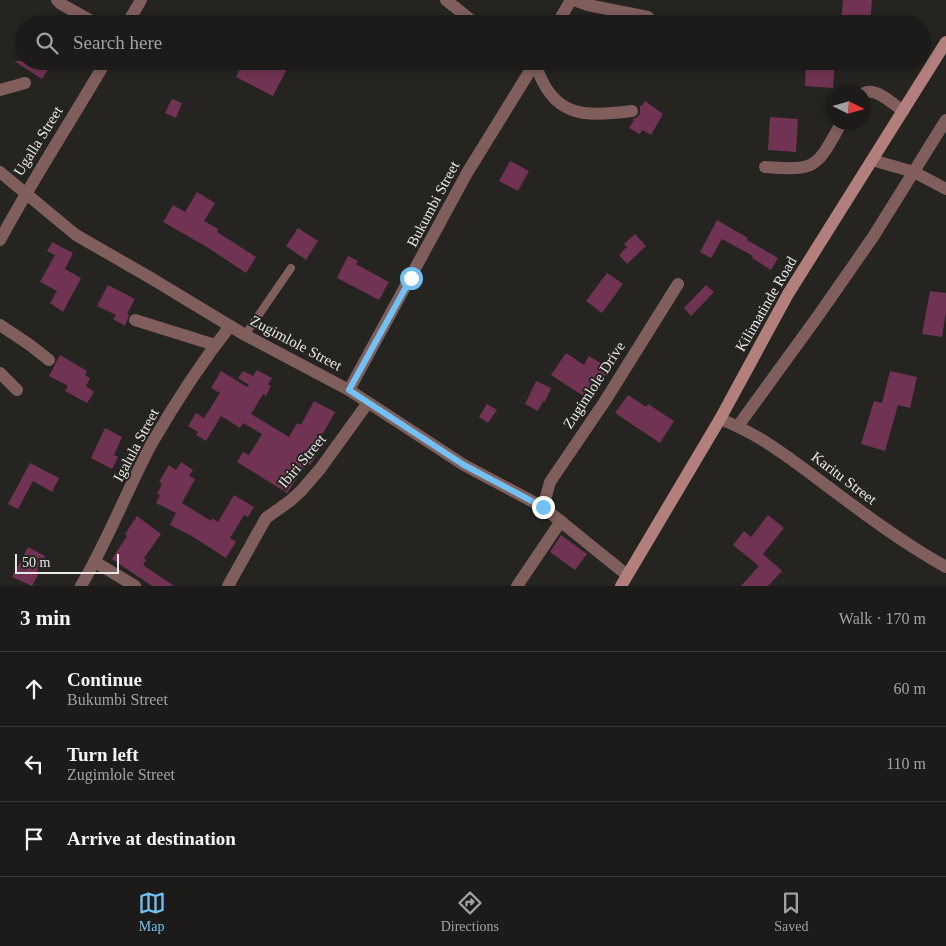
<!DOCTYPE html>
<html lang="en">
<head>
<meta charset="utf-8">
<style>
  body { margin:0; font-family:"Times New Roman",serif; background:#252422; color:#f1f3f6 }
  .compass { position:absolute; left:826px; top:85px; width:45px; height:45px; border-radius:50%; background:#1c1b19; box-shadow:0 2px 8px #0003; rotate:95deg }
  .scale { position:absolute; left:15px; bottom:12px; width:104px; box-sizing:border-box; padding-left:5px; border:2px solid #e7e7e5; border-top:0; font-size:14px; line-height:18px; white-space:nowrap; color:#e7e7e5; -webkit-text-stroke:4px #252421; paint-order:stroke }
  .stop { position:absolute; width:15px; height:15px; margin:-11px; border:4px solid #71c1f5; border-radius:50%; background:#fff }
  .stop.end { background:#71c1f5; border-color:#fff; box-shadow:0 1px 5px #0008 }
  .list { margin:0; padding:0; list-style:none }
  h2 { display:flex; justify-content:space-between; align-items:center; height:65px; margin:0; padding:0 20px; font-size:21px }
  h2 small { font-size:16px; font-weight:400; color:#a0a1a2 }
  .list li { display:grid; grid-template-columns:32px 1fr auto; gap:15px; align-items:center; box-sizing:border-box; height:75px; padding:0 20px; border-top:1px solid #3a3938 }
  .list b { display:block; font-size:19px; white-space:nowrap }
  .list p { margin:0; font-size:16px; white-space:nowrap; color:#a0a1a2 }
  .list em { font-size:16px; font-style:normal; color:#a0a1a2 }
  .icon { flex:none; width:28px; height:28px; fill:none; stroke:currentColor; stroke-width:2; stroke-linecap:round; stroke-linejoin:round }
  .map { position:relative; flex:none; width:946px; height:586px; overflow:hidden }
  .search { position:absolute; background:#1c1b19; box-shadow:0 2px 8px #0003; left:15px; right:15px; top:15px; height:55px; display:flex; align-items:center; gap:12px; box-sizing:border-box; padding:0 18px; border-radius:28px; color:#a0a1a2; font-size:19px }
  .sheet { height:290px; background:#1c1b19 }
  nav { display:flex; justify-content:space-around; align-items:center; box-sizing:border-box; height:70px; border-top:1px solid #3a3938; background:#1c1b19; font-size:14px; color:#a0a1a2 }
  nav a { display:grid; justify-items:center; gap:2px }
  nav .on { color:#71c1f5 }
  .map>svg:first-child { display:block }
</style>
</head>
<body>
<div class="map">
<svg width="946" height="586" viewBox="0 0 946 586">
  <rect width="100%" height="100%" fill="#252421"/>
  <g fill="#713353">
    <polygon points="843,0 872,0 870,24 841,24"/>
    <polygon points="14,61 53,61 42,79"/>
    <polygon points="243,61 291,61 273,96 236,77"/>
    <polygon points="806,61 835,61 833,88 805,86"/>
    <polygon points="172,99 182,103 176,118 165,113"/>
    <polygon points="645,101 663,114 651,135 642,130 640,134 629,128 634,120 632,119 636,118 640,114 640,105 642,106"/>
    <polygon points="770,117 798,119 796,152 768,150"/>
    <polygon points="510,161 529,171 518,191 499,181"/>
    <polygon points="197,192 215,203 204,221 218,229 217,232 256,257 246,273 207,247 163,222 173,205 185,212"/>
    <polygon points="717,220 748,238 747,240 778,258 771,270 752,258 753,256 722,239 711,258 700,252"/>
    <polygon points="298,228 318,241 306,260 286,246"/>
    <polygon points="635,234 646,246 627,264 619,255 627,247 624,244"/>
    <polygon points="52,242 73,253 65,269 81,278 63,312 50,303 57,291 40,282 55,255 47,251"/>
    <polygon points="348,256 358,261 356,264 389,282 379,300 337,278"/>
    <polygon points="607,273 623,284 602,313 586,301"/>
    <polygon points="108,285 135,299 127,314 129,315 125,326 113,319 116,315 97,306"/>
    <polygon points="706,285 714,292 691,316 684,308"/>
    <polygon points="930,291 946,293 946,312 942,337 922,334"/>
    <polygon points="566,353 584,365 589,356 610,369 591,401 551,375"/>
    <polygon points="60,355 87,371 85,375 90,378 86,386 94,392 87,403 65,391 68,386 49,376"/>
    <polygon points="257,370 272,378 268,384 271,386 266,396 263,394 251,414 289,437 297,423 301,425 314,401 335,412 312,453 316,456 310,465 307,463 287,493 237,462 243,452 249,455 262,434 243,423 240,428 221,416 206,441 196,435 198,432 188,426 196,413 204,418 220,393 211,388 221,371 247,387 249,385 238,378 243,371 253,376"/>
    <polygon points="890,371 917,377 910,408 898,405 885,451 861,444 874,401 882,403"/>
    <polygon points="536,381 551,388 545,402 543,401 538,411 525,404"/>
    <polygon points="628,395 646,407 648,404 674,421 660,443 615,413"/>
    <polygon points="487,404 497,410 488,423 479,417"/>
    <polygon points="105,428 122,437 114,455 118,457 112,469 91,458"/>
    <polygon points="181,462 193,470 189,476 195,479 182,503 211,521 212,518 218,522 234,495 254,507 248,517 244,515 230,538 236,542 226,558 190,535 170,525 176,513 156,503 160,495 157,494 162,484 159,482 169,465 176,470"/>
    <polygon points="30,463 59,478 52,492 33,481 18,509 8,504"/>
    <polygon points="768,515 784,528 763,554 782,571 768,586 741,586 759,566 733,545 744,531 751,537"/>
    <polygon points="137,516 161,534 144,558 146,560 143,565 174,586 152,586 112,559 127,536 125,534"/>
    <polygon points="561,535 587,554 575,570 550,552"/>
    <polygon points="28,547 45,556 36,574 38,575 32,586 12,577"/>
  </g>
  <g fill="none" stroke-linecap="round" stroke-linejoin="round">
    <polyline stroke="#7f5e5c" stroke-width="8" points="245,335 291,268"/>
    <g stroke="#7f5e5c" stroke-width="12">
      <polyline points="57,0 61,4 97,24"/>
      <polyline points="446,0 476,24"/>
      <polyline points="574,0 588,5 648,17"/>
      <polyline points="127,24 141,0"/>
      <polyline points="557,24 571,0"/>
      <path d="M535 63C553 118 582 117 632 111"/>
      <polyline points="0,90 25,83"/>
      <path d="M864 93C876 87 893 104 903 111"/>
      <polyline points="872,160 914,172 946,189"/>
      <path d="M765 167C819 171 816 167 842 122"/>
      <polyline points="0,172 76,235 149,277 245,335 349,390 464,465 543,507 627,575"/>
      <path d="M0 240C33 179 71 121 106 61"/>
      <polyline points="135,320 215,345"/>
      <polyline points="0,325 30,345 49,360"/>
      <polyline points="0,373 17,390"/>
      <polyline points="349,390 467,173 536,61"/>
      <path d="M720 419C759 434 790 458 823 483 863 513 903 543 946 567"/>
      <polyline points="738,426 818,316 873,237 946,120"/>
      <polyline points="543,507 550,482 605,401 678,284"/>
      <polyline points="95,562 135,586"/>
      <path d="M81 586C108 540 127 490 152 443 175 403 201 363 230 326"/>
      <polyline points="228,586 266,518 290,501 301,491 320,469 367,404"/>
      <polyline points="517,586 561,521"/>
    </g>
    <polyline stroke="#b27f7c" stroke-width="12" points="621,586 720,419 788,294 946,42"/>
  </g>
  <g fill="none" stroke-linecap="round" stroke-linejoin="round">
    <polyline stroke="#71c1f5" stroke-width="6" points="411,278 349,390 464,465 543,507"/>
  </g>
  <g text-anchor="middle" dominant-baseline="central" stroke-width="4" stroke-linejoin="round" paint-order="stroke">
    <g font-size="15" fill="#e7e7e5" stroke="#252421">
      <text transform="translate(38 141) rotate(-58)">Ugalla Street</text>
      <text transform="translate(433 204) rotate(-62)">Bukumbi Street</text>
      <text transform="translate(766 304) rotate(-60)">Kilimatinde Road</text>
      <text transform="translate(296 343) rotate(28)">Zugimlole Street</text>
      <text transform="translate(594 385) rotate(-57)">Zugimlole Drive</text>
      <text transform="translate(136 445) rotate(-62)">Igalula Street</text>
      <text transform="translate(302 461) rotate(-50)">Ibiri Street</text>
      <text transform="translate(844 478) rotate(37)">Karitu Street</text>
    </g>
  </g>
</svg>
<svg class="compass" viewBox="-18 -18 36 36"><path d="M0-13l5 13h-10z" fill="#e53935"/><path d="M0 13l5-13h-10z" fill="#a0a1a2"/></svg>
<div class="scale">50 m</div>
<div class="stop" style="left:411px;top:278px"></div>
<div class="stop end" style="left:543px;top:507px"></div>
<div class="search"><svg class="icon" aria-label="search" viewBox="0 0 24 24"><circle cx="10" cy="10" r="6"/><path d="M15 15l6 6"/></svg>Search here</div>
</div>
<section class="sheet">
<h2>3 min<small>Walk · 170 m</small></h2>
<ul class="list">
<li><svg class="icon" aria-label="ahead" viewBox="0 0 24 24"><path d="M12 20V5M6 11l6-6 6 6"/></svg><div><b>Continue</b><p>Bukumbi Street</p></div><em>60 m</em></li>
<li><svg class="icon" aria-label="left" viewBox="0 0 24 24"><path d="M17 20v-9H6M10 6l-5 5 5 5"/></svg><div><b>Turn left</b><p>Zugimlole Street</p></div><em>110 m</em></li>
<li><svg class="icon" aria-label="arrive" viewBox="0 0 24 24"><path d="M6 21V4h12l-3 4 3 4H6"/></svg><div><b>Arrive at destination</b></div></li>
</ul>
</section>
<nav>
<a class="on"><svg class="icon" aria-label="map" viewBox="0 0 24 24"><path d="M3 6l6-2 6 2 6-2v14l-6 2-6-2-6 2zM9 4v14M15 6v14"/></svg>Map</a>
<a><svg class="icon" aria-label="directions" viewBox="0 0 24 24"><path d="M12 3l9 9-9 9-9-9zM9 14v-3h6M13 9l2 2-2 2"/></svg>Directions</a>
<a><svg class="icon" aria-label="saved" viewBox="0 0 24 24"><path d="M7 4h10v16l-5-4-5 4z"/></svg>Saved</a>
</nav>
</body>
</html>
